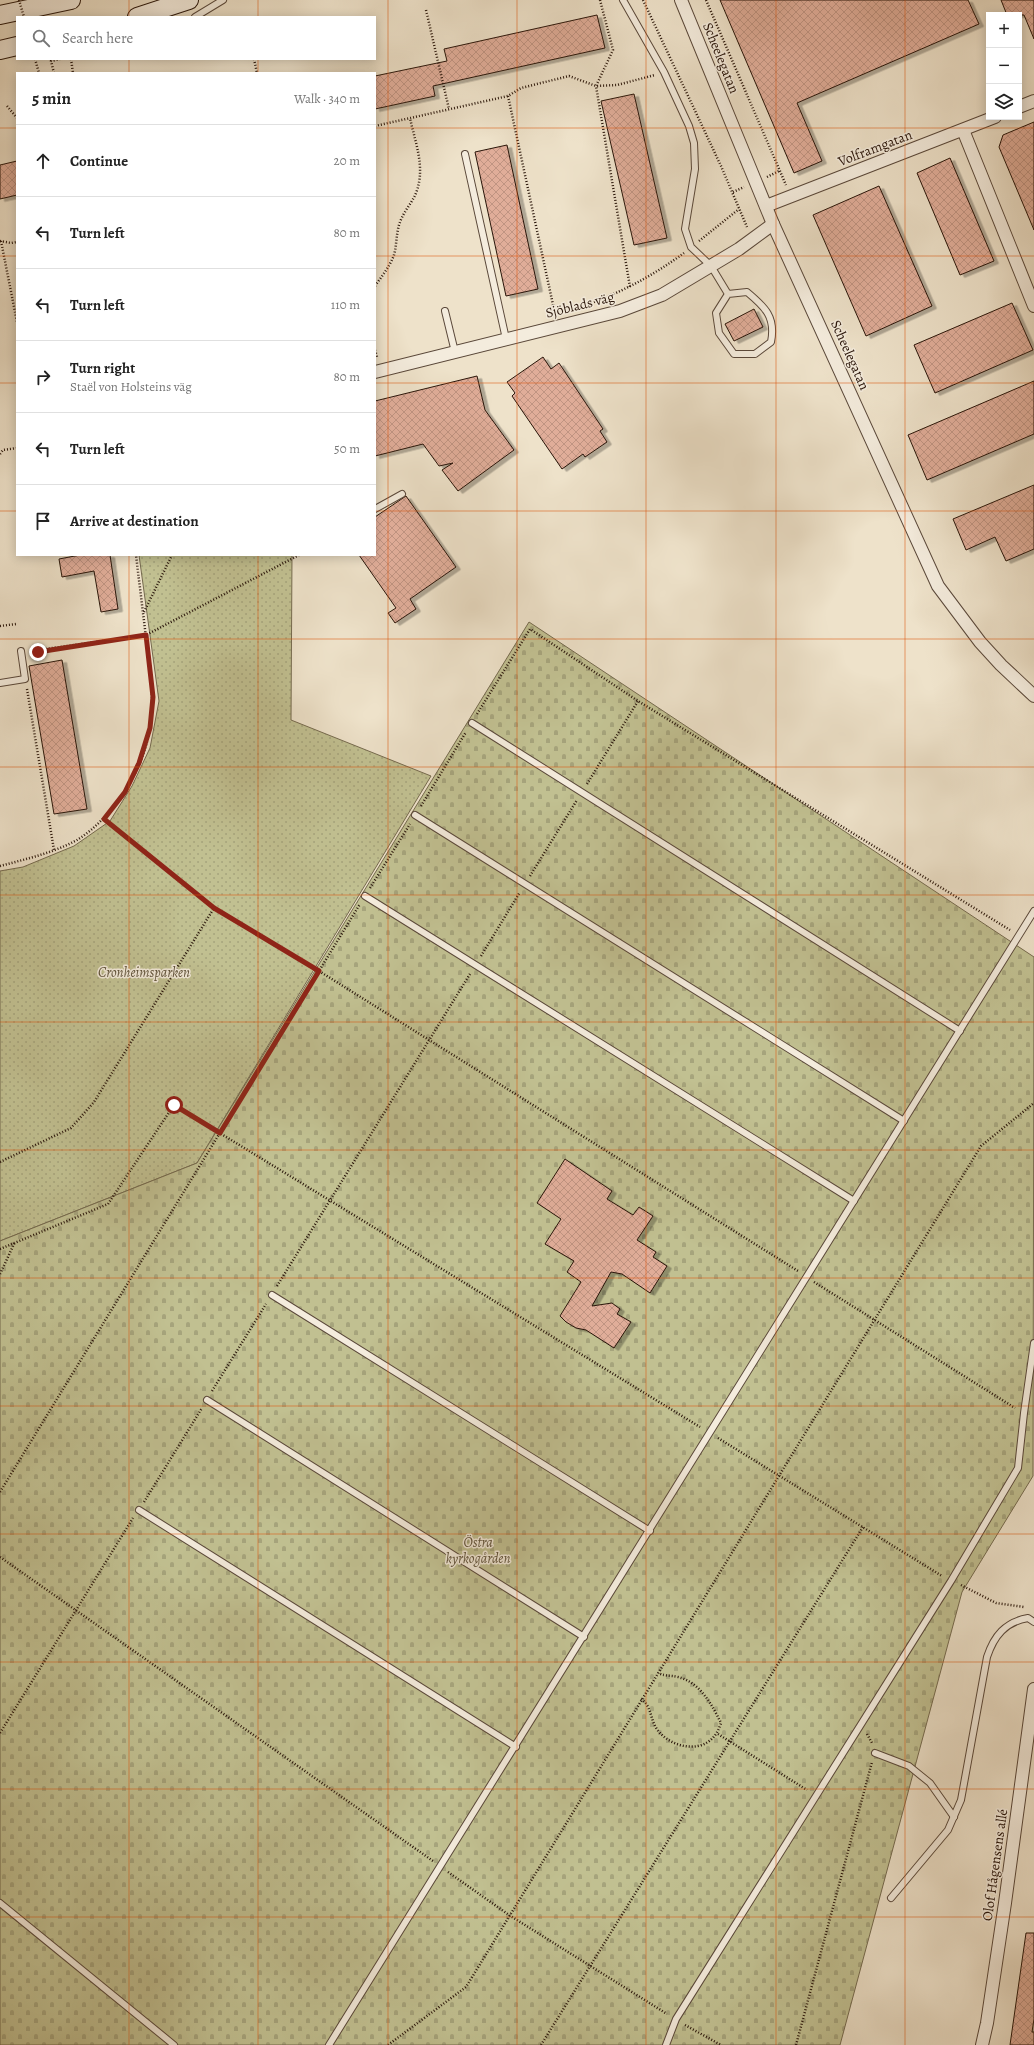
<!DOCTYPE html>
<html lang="en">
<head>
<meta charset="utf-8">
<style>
  body { margin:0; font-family:Alegreya,serif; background:#f6f6f6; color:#222 }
  .controls { position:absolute; right:12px; top:12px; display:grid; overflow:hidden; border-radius:0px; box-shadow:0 2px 10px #0003 }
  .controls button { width:36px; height:36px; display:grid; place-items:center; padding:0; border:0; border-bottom:1px solid #e0e0e0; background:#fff; color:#222; font:20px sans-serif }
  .stop { position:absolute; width:12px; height:12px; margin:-9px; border:3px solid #8f2418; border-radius:50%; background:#fff }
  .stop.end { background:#8f2418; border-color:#fff; box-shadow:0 1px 4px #0008 }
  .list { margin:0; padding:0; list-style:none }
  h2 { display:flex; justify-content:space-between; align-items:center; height:52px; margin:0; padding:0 16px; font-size:17px }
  h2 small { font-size:13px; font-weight:400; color:#767676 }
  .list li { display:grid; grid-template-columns:26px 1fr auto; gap:12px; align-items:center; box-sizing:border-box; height:72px; padding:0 16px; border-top:1px solid #e0e0e0 }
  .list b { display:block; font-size:15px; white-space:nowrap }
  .list p { margin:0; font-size:13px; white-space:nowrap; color:#767676 }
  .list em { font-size:13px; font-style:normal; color:#767676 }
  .icon { flex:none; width:22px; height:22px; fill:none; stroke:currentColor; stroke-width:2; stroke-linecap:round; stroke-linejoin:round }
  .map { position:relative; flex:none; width:1034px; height:2045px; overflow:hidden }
  .search { position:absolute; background:#fff; box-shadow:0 2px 10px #0003; left:16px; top:16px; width:360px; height:44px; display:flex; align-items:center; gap:10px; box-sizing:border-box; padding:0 14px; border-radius:0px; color:#767676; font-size:15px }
  .panel { position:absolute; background:#fff; box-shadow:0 2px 10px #0003; left:16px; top:72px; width:360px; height:484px; border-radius:0px }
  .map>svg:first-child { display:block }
</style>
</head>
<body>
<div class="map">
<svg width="1034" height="2045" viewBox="0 0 1034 2045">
  <defs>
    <pattern id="grass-dots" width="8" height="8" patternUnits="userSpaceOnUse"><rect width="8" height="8" fill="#c1c091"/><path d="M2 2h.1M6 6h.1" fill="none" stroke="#a6a47c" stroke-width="1.8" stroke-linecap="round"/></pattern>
    <pattern id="cemetery-stones" width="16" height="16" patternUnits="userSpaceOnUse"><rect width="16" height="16" fill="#c1c091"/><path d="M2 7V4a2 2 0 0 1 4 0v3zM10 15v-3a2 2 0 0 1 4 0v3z" fill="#a6a47c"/></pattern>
    <pattern id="building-cross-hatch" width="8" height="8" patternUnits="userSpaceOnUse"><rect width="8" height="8" fill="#e0ad99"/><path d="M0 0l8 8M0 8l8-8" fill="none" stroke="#c09482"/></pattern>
    <filter id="shadow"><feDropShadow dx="4.5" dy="2.5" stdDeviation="0" flood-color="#0004"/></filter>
  </defs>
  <rect width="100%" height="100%" fill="#eee2ca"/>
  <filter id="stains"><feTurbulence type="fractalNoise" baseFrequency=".005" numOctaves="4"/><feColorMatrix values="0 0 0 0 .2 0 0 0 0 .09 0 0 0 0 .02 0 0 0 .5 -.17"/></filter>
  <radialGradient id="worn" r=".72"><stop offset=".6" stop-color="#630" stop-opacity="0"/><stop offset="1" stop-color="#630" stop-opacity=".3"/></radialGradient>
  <polygon fill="url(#grass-dots)" stroke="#756a4e" points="139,555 292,555 291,720 431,776 197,1163 0,1241 0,871 23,867 74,846 110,821 132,786 150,748 159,701"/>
  <polygon fill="url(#cemetery-stones)" stroke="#756a4e" points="529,622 1034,957 1033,1476 962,1592 840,2045 0,2045 0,1241 197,1163"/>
  <g fill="url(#building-cross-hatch)" stroke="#29150a" filter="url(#shadow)">
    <polygon points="720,0 968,0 979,24 797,103 822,161 794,173"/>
    <polygon points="1001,0 1034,0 1034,39 1024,15 1007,15"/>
    <polygon points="597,15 605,48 433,86 435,96 375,109 375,76 447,61 444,49"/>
    <polygon points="634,94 667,238 634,245 601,101"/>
    <polygon points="1034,122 1034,230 999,147 1003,135"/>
    <polygon points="507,145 538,289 506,296 475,152"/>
    <polygon points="950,158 994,261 960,275 917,173"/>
    <polygon points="17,161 17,195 0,199 0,165"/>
    <polygon points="879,186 932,306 866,336 813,215"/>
    <polygon points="1012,303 1033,350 935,393 914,345"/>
    <polygon points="754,309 763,327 734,341 725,324"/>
    <polygon points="543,357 551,369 559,363 603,429 600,431 607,442 585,457 583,454 562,469 512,396 515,393 507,382"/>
    <polygon points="477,376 485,410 514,450 458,491 442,470 453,463 439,466 423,444 375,456 375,401"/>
    <polygon points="1034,381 1034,434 927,480 908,435"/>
    <polygon points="1034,485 1034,549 1006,561 995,537 966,550 953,519"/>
    <polygon points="406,496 456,567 410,599 416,609 395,623 388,613 396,608 359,555 375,555 375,517"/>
    <polygon points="80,555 110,555 118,609 101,612 94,571 62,577 59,559"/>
    <polygon points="62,660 87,809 54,814 29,666"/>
    <polygon points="565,1159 612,1191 607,1199 633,1215 639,1207 653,1216 637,1240 656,1252 653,1257 667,1266 650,1293 622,1274 611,1272 592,1306 612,1303 620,1309 617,1314 631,1322 614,1348 586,1330 576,1328 566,1322 560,1316 581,1282 567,1272 574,1261 545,1244 561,1219 537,1203"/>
    <polygon points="1026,1933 1034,1933 1034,2019 1032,2032 1034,2032 1034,2045 1010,2045"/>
  </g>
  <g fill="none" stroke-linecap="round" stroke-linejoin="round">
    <defs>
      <g id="lane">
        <path d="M623 0 664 72 689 126 694 143 695 169 685 229 691 247 711 266 728 294 716 313 719 333 734 354H755L771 342C776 317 765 307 747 292L728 294"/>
        <polyline points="195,17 223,0"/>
        <polyline points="465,154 506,339"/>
        <polyline points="445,311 455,352"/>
        <polyline points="375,509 402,494"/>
        <polyline points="0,683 25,679 21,651"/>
        <polyline points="472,723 960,1031"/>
        <polyline points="415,815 904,1121"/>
        <polyline points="365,896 854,1201"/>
        <polyline points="272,1295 650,1531"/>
        <polyline points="207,1400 584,1637"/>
        <polyline points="139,1510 516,1747"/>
        <polyline points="875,1753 909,1766 930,1783 954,1817"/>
        <path d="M891 1898 948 1830 961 1800 987 1657C994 1636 1005 1622 1028 1618L1034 1622"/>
        <polyline points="0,1903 174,2045"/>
        <polyline points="329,2045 1034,911"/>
        <polyline points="666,2045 676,2019 951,1581 1018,1468 1024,1413 1034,1343"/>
      </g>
      <g id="street">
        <polyline points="681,0 773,224 938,586 980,642 1001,665 1034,696"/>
        <polyline points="1019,107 1034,101"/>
        <polyline points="963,130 1034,306"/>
        <polyline points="766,206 995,117"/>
        <polyline points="375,372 620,311 662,295 739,249 773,224"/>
        <polyline points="982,2045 987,2023 1005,1903 1034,1689"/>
      </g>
      <g id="secondary">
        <polyline points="0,15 71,0"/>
        <polyline points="137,17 189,0"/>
        <polyline points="0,50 17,46"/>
      </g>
    </defs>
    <use href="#lane" stroke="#5a483a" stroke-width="8"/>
    <use href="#street" stroke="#5a483a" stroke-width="14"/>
    <use href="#secondary" stroke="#29150a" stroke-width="20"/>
    <g stroke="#29150a" stroke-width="2.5" stroke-dasharray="1 2" stroke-linecap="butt">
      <polyline points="600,0 613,50 596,86 630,287"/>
      <polyline points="643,0 721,166 747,227"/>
      <polyline points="706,0 786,185"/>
      <polyline points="426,10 449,109"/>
      <polyline points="35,59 39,73"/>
      <polyline points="71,59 73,73"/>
      <polyline points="254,59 257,73"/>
      <polyline points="54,73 51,61 60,59"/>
      <polyline points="508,96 555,314"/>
      <polyline points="7,106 17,118"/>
      <polyline points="375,126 508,96 521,88 569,76 596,86 617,85 655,75"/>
      <polyline points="767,177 779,171"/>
      <polyline points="733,192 744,187"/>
      <polyline points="0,241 11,243 17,242"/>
      <polyline points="1,241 17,322"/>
      <polyline points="699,241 739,209"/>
      <path d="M375 286C382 276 390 266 394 255 397 244 396 233 400 222 404 211 412 203 416 193 426 168 415 142 410 118"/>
      <path d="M594 302C628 289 655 274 684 253"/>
      <polyline points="375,350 377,357"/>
      <polyline points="0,454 3,450 17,448"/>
      <polyline points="144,612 172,555"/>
      <polyline points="0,626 16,624"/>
      <polyline points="31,651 146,635 299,555"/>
      <polyline points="27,689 54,850"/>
      <polyline points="477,714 530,629 638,701 1010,930"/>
      <polyline points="587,784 638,701"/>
      <polyline points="421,806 466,732"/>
      <polyline points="104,819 214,908 319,971 798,1271"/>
      <path d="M0 866C26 859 53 853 77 840 113 818 145 768 150 726 154 702 151 678 148 654 144 621 140 588 136 555"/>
      <polyline points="530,876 577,800"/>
      <polyline points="370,888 410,824"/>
      <polyline points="481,956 520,892"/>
      <polyline points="0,1162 71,1128 94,1102 214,908"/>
      <polyline points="0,1249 108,1204 174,1105 700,1427"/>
      <polyline points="0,1274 15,1242"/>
      <polyline points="814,1282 1015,1408"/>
      <polyline points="277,1286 470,974"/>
      <polyline points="212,1391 266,1304"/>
      <polyline points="718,1438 942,1576"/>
      <polyline points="0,1492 360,904"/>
      <polyline points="144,1502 202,1408"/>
      <polyline points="0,1557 433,1861"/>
      <polyline points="961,1585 996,1603 1024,1607"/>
      <path d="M641 1699C651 1706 650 1716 655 1726 663 1741 683 1749 698 1746 711 1743 717 1735 721 1723 712 1705 700 1682 678 1677 670 1675 668 1677 658 1673"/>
      <polyline points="0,1733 133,1518"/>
      <polyline points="718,1734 807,1790"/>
      <polyline points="867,1734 872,1743"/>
      <polyline points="448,1872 509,1915 667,2014"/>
      <polyline points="685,2025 721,2045"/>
      <polyline points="388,2045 466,1987 981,1146 1034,1103"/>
      <polyline points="541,2045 863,1527"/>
      <polyline points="796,2045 872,1762"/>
    </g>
    <use href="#lane" stroke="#f4ecdd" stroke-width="6"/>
    <use href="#street" stroke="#f4ecdd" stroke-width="12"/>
    <use href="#secondary" stroke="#f4ecdd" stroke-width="18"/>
    <polyline stroke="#29150a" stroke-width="2.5" stroke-dasharray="1 2" stroke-linecap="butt" points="19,0 24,17"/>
  </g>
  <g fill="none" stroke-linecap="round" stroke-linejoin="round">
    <polyline stroke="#8f2418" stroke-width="5" points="38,652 146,635 153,697 150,728 139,763 125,792 104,819 214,908 319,971 220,1133 174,1105"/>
  </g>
  <path fill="none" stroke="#de560c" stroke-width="1" stroke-opacity="0.55" d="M129 0V17M258 0V17M388 0V2045M517 0V2045M646 0V2045M776 0V2045M905 0V2045M129 59V73M258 59V73M0 128H17M375 128H1034M0 256H17M375 256H1034M0 383H17M375 383H1034M0 511H17M375 511H1034M129 555V2045M258 555V2045M0 639H1034M0 767H1034M0 895H1034M0 1022H1034M0 1150H1034M0 1278H1034M0 1406H1034M0 1534H1034M0 1662H1034M0 1789H1034M0 1917H1034"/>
  <g text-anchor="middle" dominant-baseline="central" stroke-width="3" stroke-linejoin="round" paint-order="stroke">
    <g font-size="14" fill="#29150a" stroke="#f4ecdd">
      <text transform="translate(721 58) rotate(68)">Scheelegatan</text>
      <text transform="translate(875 148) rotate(-21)">Volframgatan</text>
      <text transform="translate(580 305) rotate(-14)">Sjöblads väg</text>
      <text transform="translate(850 355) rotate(66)">Scheelegatan</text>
      <text transform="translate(995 1865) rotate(-82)">Olof Hågensens allé</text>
    </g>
    <g font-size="14" font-style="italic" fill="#5e5139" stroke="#f4ecdd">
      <text x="144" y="972">Cronheimsparken</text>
      <text x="478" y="1542">Östra<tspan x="478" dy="16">kyrkogården</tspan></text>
    </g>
  </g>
  <rect width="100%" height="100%" filter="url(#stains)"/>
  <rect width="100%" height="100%" fill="url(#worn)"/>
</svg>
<div class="controls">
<button>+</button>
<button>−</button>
<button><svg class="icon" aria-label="layers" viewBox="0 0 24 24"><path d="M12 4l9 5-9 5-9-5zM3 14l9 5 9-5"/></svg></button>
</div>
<div class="stop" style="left:174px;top:1105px"></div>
<div class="stop end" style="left:38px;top:652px"></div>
<div class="search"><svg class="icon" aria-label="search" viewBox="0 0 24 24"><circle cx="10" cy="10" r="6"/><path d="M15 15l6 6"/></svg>Search here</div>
<section class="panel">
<h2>5 min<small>Walk · 340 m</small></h2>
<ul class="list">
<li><svg class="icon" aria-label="ahead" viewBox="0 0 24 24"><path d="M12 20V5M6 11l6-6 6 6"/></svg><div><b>Continue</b></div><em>20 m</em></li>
<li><svg class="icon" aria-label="left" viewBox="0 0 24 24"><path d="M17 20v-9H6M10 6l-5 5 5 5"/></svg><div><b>Turn left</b></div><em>80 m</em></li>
<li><svg class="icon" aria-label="left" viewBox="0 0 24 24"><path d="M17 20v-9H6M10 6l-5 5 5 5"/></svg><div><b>Turn left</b></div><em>110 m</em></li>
<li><svg class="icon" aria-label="right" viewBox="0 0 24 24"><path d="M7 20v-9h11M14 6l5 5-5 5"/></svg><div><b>Turn right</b><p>Staël von Holsteins väg</p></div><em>80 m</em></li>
<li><svg class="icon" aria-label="left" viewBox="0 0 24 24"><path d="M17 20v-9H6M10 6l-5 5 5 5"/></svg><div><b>Turn left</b></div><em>50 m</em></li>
<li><svg class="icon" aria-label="arrive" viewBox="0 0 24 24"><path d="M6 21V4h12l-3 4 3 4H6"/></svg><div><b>Arrive at destination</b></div></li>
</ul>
</section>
</div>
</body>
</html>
